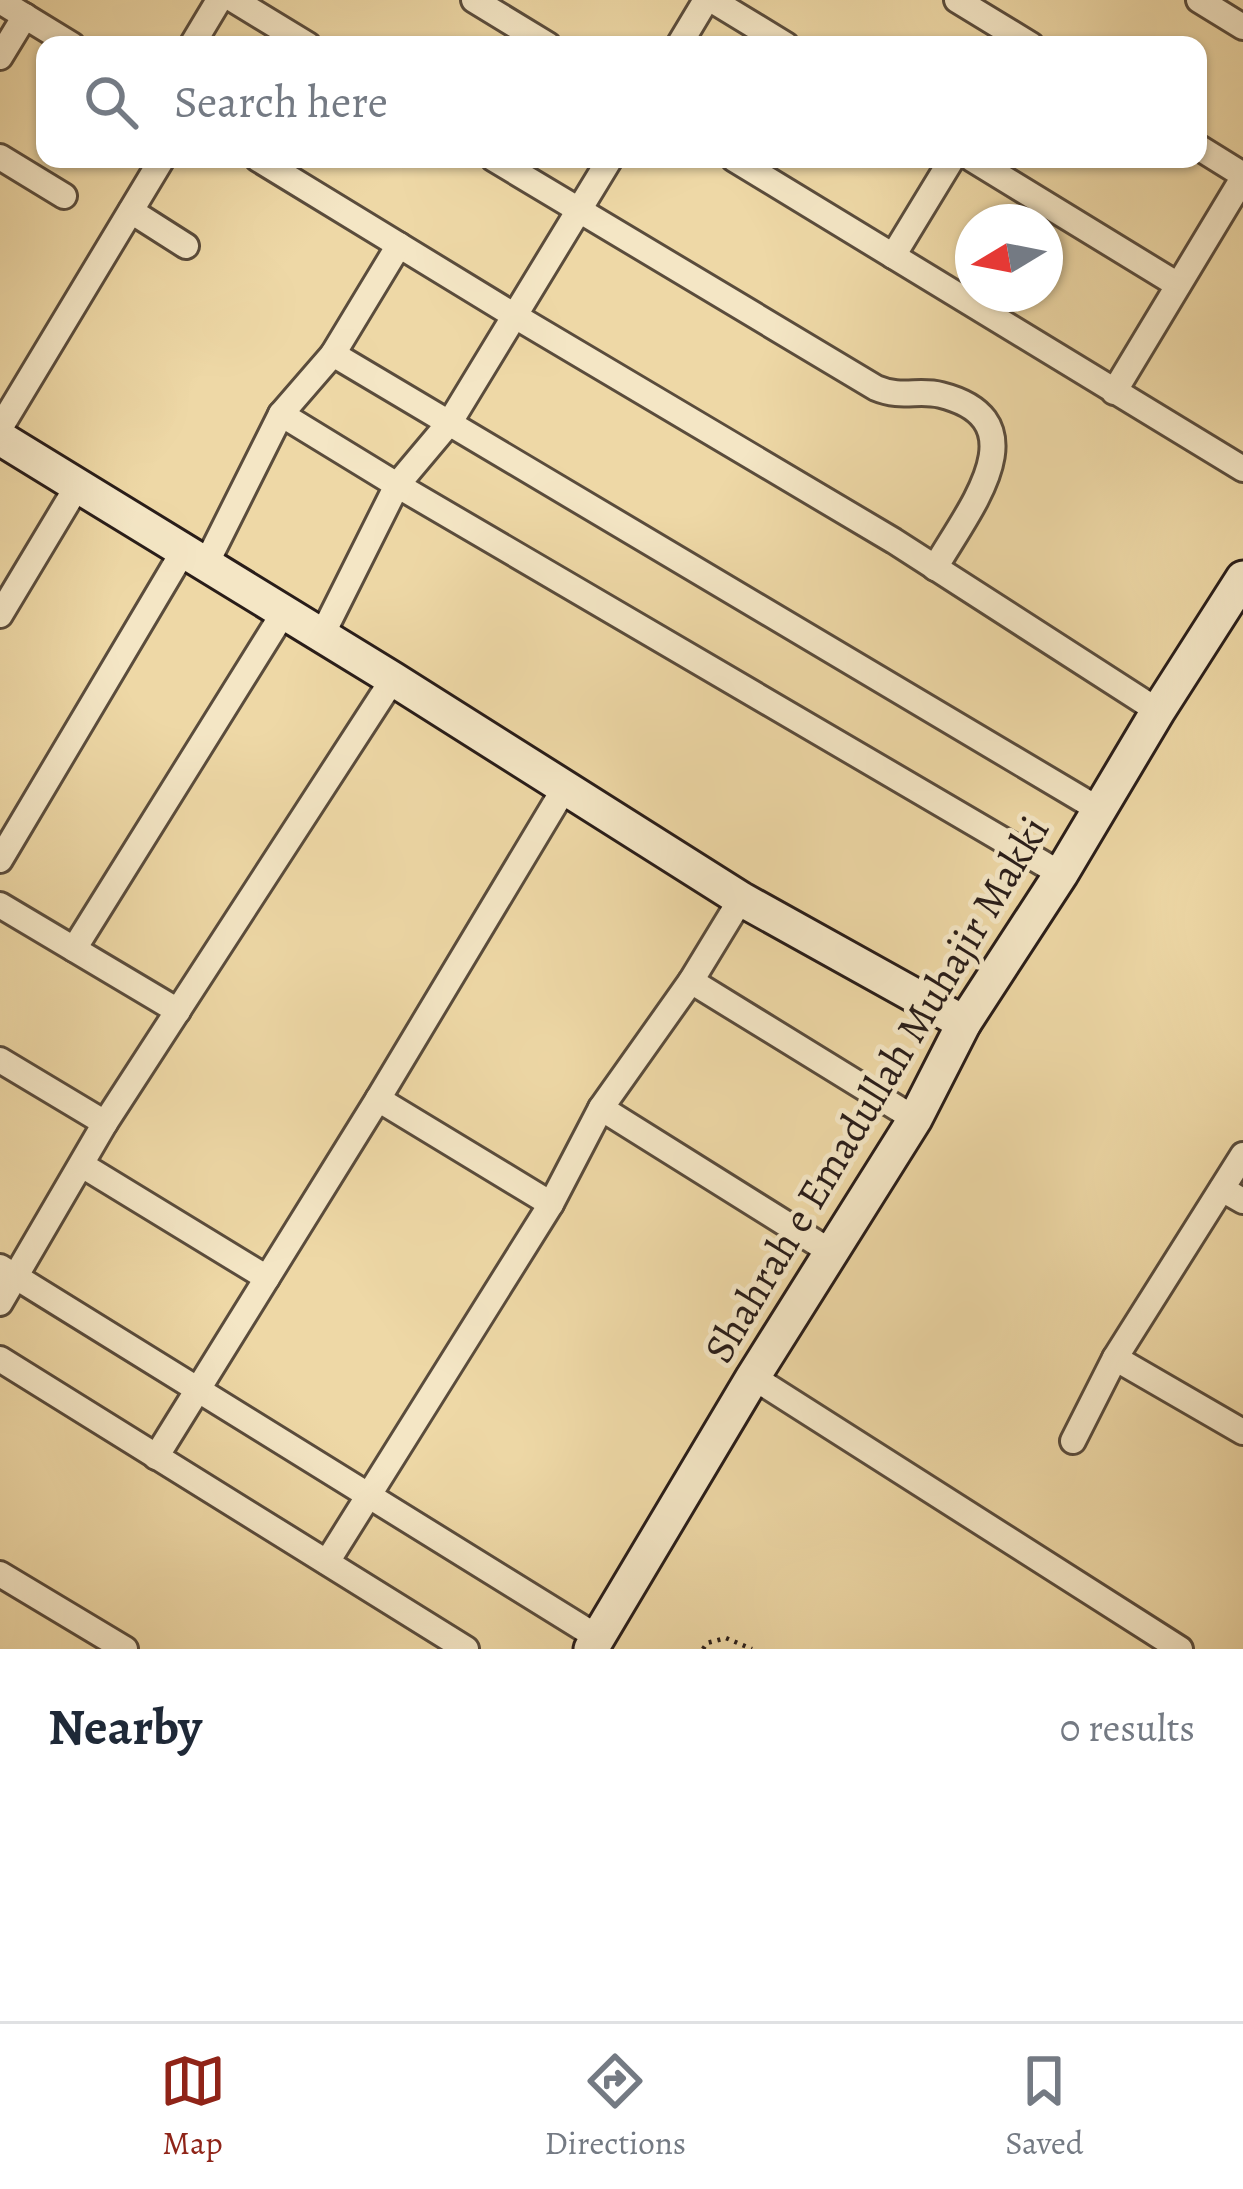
<!DOCTYPE html>
<html lang="en">
<head>
<meta charset="utf-8">
<style>
  body { margin:0; font-family:Alegreya,serif; background:#f6f6f7; color:#1f2937 }
  .compass { position:absolute; left:955px; top:204px; width:108px; height:108px; border-radius:50%; background:#fff; box-shadow:0 3px 9px #0004; rotate:260deg }
  .list { margin:0; padding:0; list-style:none }
  h2 { display:flex; justify-content:space-between; align-items:center; height:156px; margin:0; padding:0 48px; font-size:51px }
  h2 small { font-size:39px; font-weight:400; color:#747a83 }
  .icon { flex:none; width:66px; height:66px; fill:none; stroke:currentColor; stroke-width:2; stroke-linecap:round; stroke-linejoin:round }
  .map { position:relative; flex:none; width:1243px; height:1649px; overflow:hidden }
  .search { position:absolute; background:#fff; box-shadow:0 3px 9px #0004; left:36px; right:36px; top:36px; height:132px; display:flex; align-items:center; gap:30px; box-sizing:border-box; padding:0 42px; border-radius:24px; color:#747a83; font-size:45px }
  .sheet { height:372px; background:#fff }
  nav { display:flex; justify-content:space-around; align-items:center; box-sizing:border-box; height:168px; border-top:3px solid #e0e1e3; background:#fff; font-size:33px; color:#747a83 }
  nav a { display:grid; justify-items:center; gap:6px }
  nav .on { color:#8f2418 }
  .map>svg:first-child { display:block }
</style>
</head>
<body>
<div class="map">
<svg width="1243" height="1649" viewBox="0 0 1243 1649">
  <rect width="100%" height="100%" fill="#eed8a6"/>
  <filter id="stains"><feTurbulence type="fractalNoise" baseFrequency=".00167" numOctaves="4"/><feColorMatrix values="0 0 0 0 .2 0 0 0 0 .09 0 0 0 0 .02 0 0 0 .5 -.17"/></filter>
  <radialGradient id="worn" r=".72"><stop offset=".6" stop-color="#630" stop-opacity="0"/><stop offset="1" stop-color="#630" stop-opacity=".3"/></radialGradient>
  <g fill="none" stroke-linecap="round" stroke-linejoin="round">
    <defs>
      <g id="street">
        <polyline points="234,0 308,45"/>
        <polyline points="474,0 548,45"/>
        <polyline points="712,0 786,45"/>
        <polyline points="957,0 1031,45"/>
        <polyline points="1199,0 1243,27"/>
        <polyline points="0,1 72,45"/>
        <polyline points="192,45 219,0"/>
        <polyline points="679,45 706,0"/>
        <polyline points="0,57 25,16"/>
        <polyline points="1198,147 1243,175"/>
        <polyline points="0,157 64,196"/>
        <polyline points="258,159 515,316 894,541 1158,711"/>
        <path d="M494 159 876 388C902 399 918 389 941 395 1044 421 966 513 935 568"/>
        <polyline points="734,159 1243,469"/>
        <polyline points="972,159 1178,285"/>
        <polyline points="131,211 186,246"/>
        <polyline points="893,256 952,159"/>
        <polyline points="333,354 1098,809"/>
        <polyline points="1114,392 1243,178"/>
        <polyline points="281,414 397,485 1061,874"/>
        <polyline points="0,428 162,159"/>
        <polyline points="206,564 281,414 333,354 399,245"/>
        <polyline points="0,615 78,485"/>
        <polyline points="322,635 397,485 450,422 610,159"/>
        <polyline points="0,860 184,550"/>
        <polyline points="0,905 178,1011"/>
        <polyline points="74,949 284,612"/>
        <polyline points="691,981 915,1119"/>
        <polyline points="0,1060 105,1123"/>
        <polyline points="378,1099 551,1204"/>
        <polyline points="601,1108 831,1252"/>
        <polyline points="82,1165 267,1278"/>
        <polyline points="1222,1189 1243,1201"/>
        <polyline points="0,1267 597,1637"/>
        <polyline points="0,1303 105,1123 393,679"/>
        <polyline points="1115,1358 1243,1432"/>
        <polyline points="0,1359 466,1649"/>
        <polyline points="753,1377 1180,1649"/>
        <polyline points="1073,1441 1115,1358 1243,1155"/>
        <polyline points="156,1457 378,1099 564,789"/>
        <polyline points="327,1562 551,1204 601,1108 691,981 741,899"/>
        <polyline points="0,1574 125,1649"/>
      </g>
      <g id="secondary">
        <polyline points="0,438 393,679 741,899 964,1023"/>
        <polyline points="591,1649 753,1377 915,1119 964,1023 1061,874 1158,711 1243,578"/>
      </g>
    </defs>
    <use href="#street" stroke="#5a4c3c" stroke-width="30"/>
    <use href="#secondary" stroke="#291d19" stroke-width="39"/>
    <polyline stroke="#291d19" stroke-width="4.5" stroke-dasharray="3 6" stroke-linecap="butt" points="703,1649 707,1643 726,1638 752,1649"/>
    <use href="#street" stroke="#f4e6c5" stroke-width="24"/>
    <use href="#secondary" stroke="#f4e6c5" stroke-width="33"/>
  </g>
  <g text-anchor="middle" dominant-baseline="central" stroke-width="10" stroke-linejoin="round" paint-order="stroke">
    <g font-size="42" fill="#291d19" stroke="#f4e6c5">
      <text transform="translate(876 1089) rotate(-59)">Shahrah e Emadullah Muhajir Makki</text>
    </g>
  </g>
  <rect width="100%" height="100%" filter="url(#stains)"/>
  <rect width="100%" height="100%" fill="url(#worn)"/>
</svg>
<svg class="compass" viewBox="-18 -18 36 36"><path d="M0-13l5 13h-10z" fill="#e53935"/><path d="M0 13l5-13h-10z" fill="#747a83"/></svg>
<div class="search"><svg class="icon" aria-label="search" viewBox="0 0 24 24"><circle cx="10" cy="10" r="6"/><path d="M15 15l6 6"/></svg>Search here</div>
</div>
<section class="sheet">
<h2>Nearby<small>0 results</small></h2>
<ul class="list">
</ul>
</section>
<nav>
<a class="on"><svg class="icon" aria-label="map" viewBox="0 0 24 24"><path d="M3 6l6-2 6 2 6-2v14l-6 2-6-2-6 2zM9 4v14M15 6v14"/></svg>Map</a>
<a><svg class="icon" aria-label="directions" viewBox="0 0 24 24"><path d="M12 3l9 9-9 9-9-9zM9 14v-3h6M13 9l2 2-2 2"/></svg>Directions</a>
<a><svg class="icon" aria-label="saved" viewBox="0 0 24 24"><path d="M7 4h10v16l-5-4-5 4z"/></svg>Saved</a>
</nav>
</body>
</html>
